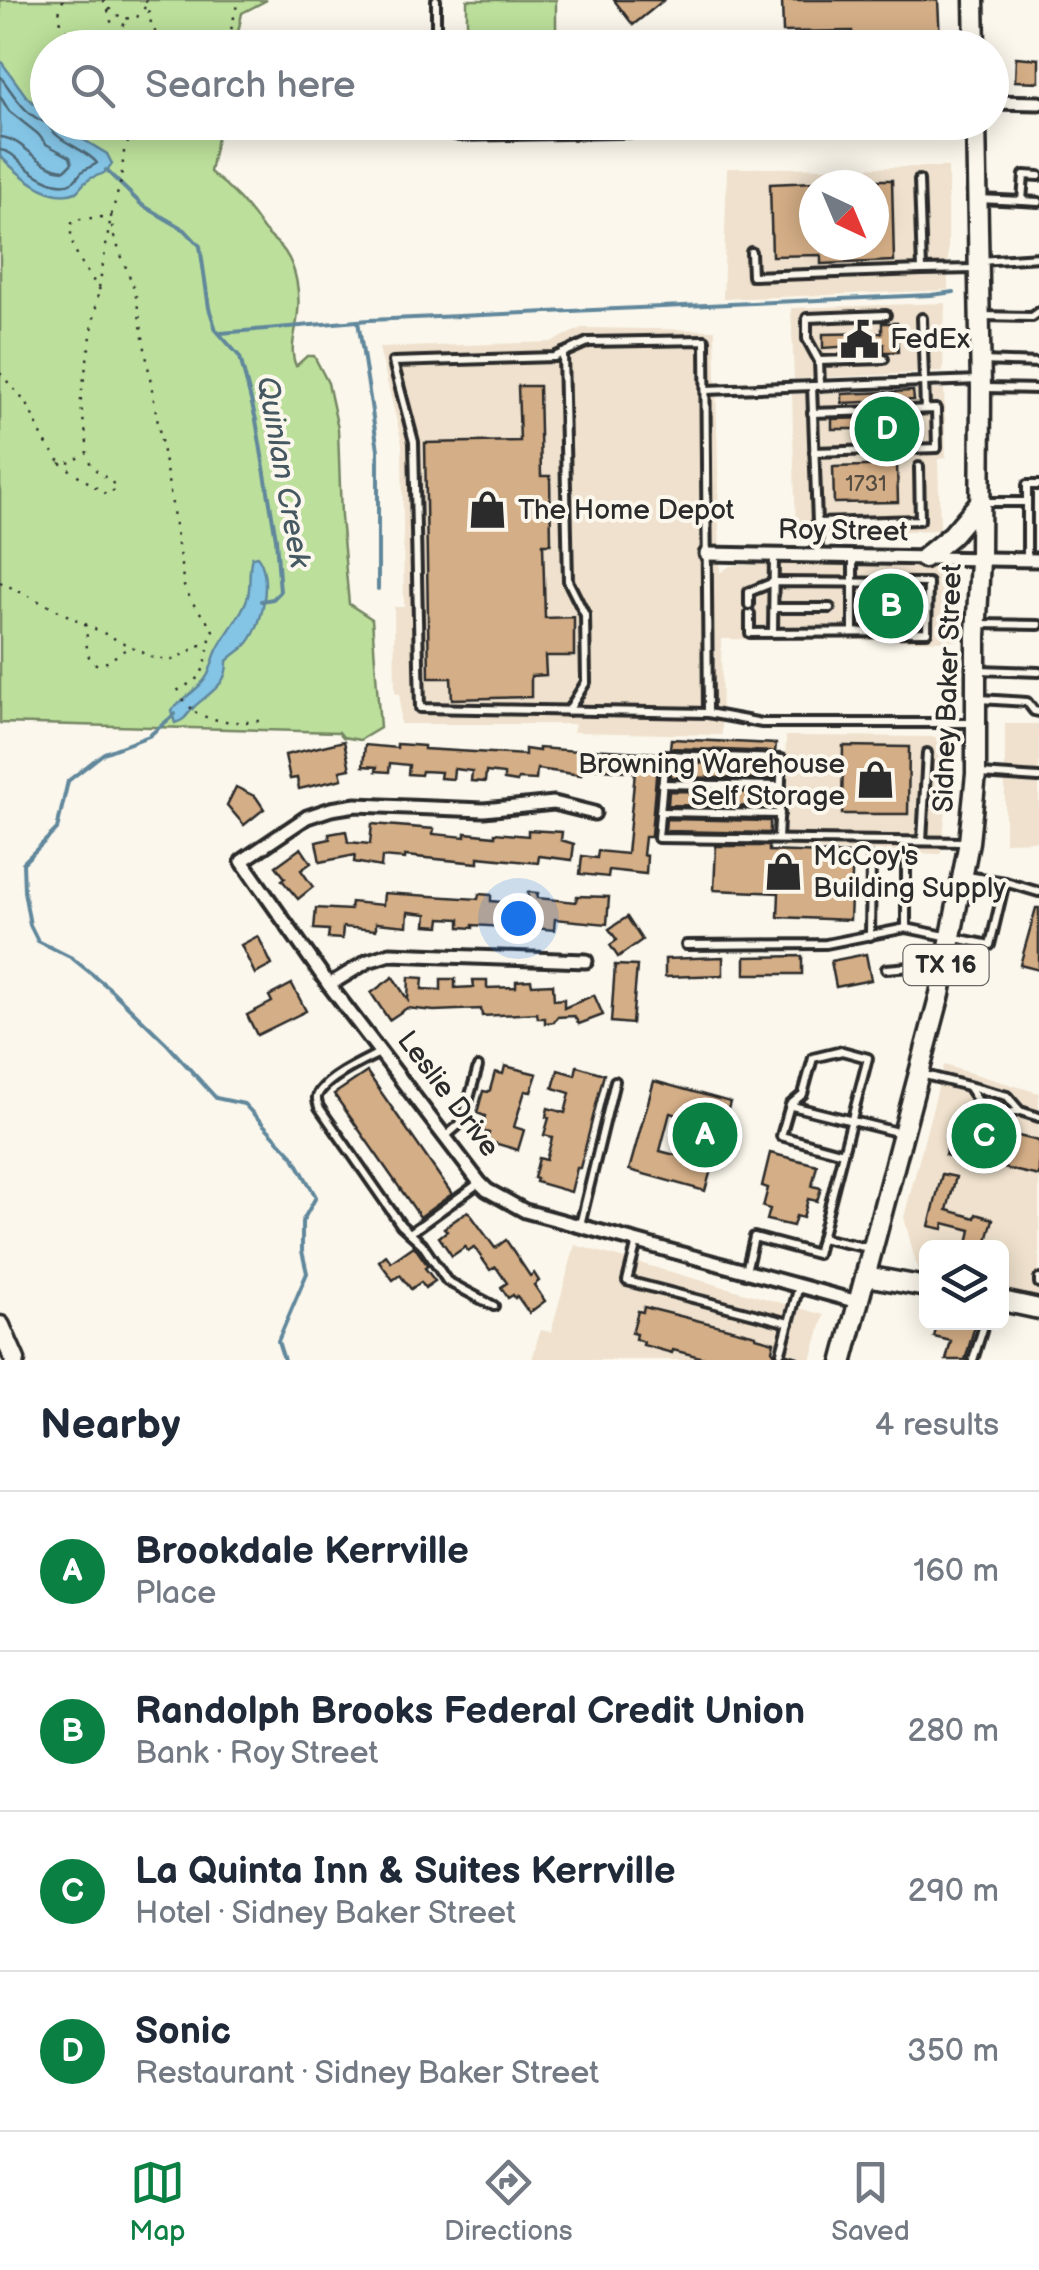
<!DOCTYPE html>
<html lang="en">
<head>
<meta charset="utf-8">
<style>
  body { margin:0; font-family:"Balsamiq Sans",sans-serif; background:#f6f6f7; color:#1f2937 }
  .controls { position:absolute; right:30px; bottom:30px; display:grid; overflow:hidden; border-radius:15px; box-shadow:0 5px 25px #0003 }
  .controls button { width:90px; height:90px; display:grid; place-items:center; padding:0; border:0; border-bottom:2px solid #e0e1e3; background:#fff; color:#1f2937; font:50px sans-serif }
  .compass { position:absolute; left:799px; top:170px; width:90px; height:90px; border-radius:50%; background:#fff; box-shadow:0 5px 25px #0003; rotate:136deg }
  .you { position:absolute; left:518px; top:918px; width:35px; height:35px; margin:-25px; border:8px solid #fff; border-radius:50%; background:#1a73e8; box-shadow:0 0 0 15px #1a73e833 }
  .badge { display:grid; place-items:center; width:65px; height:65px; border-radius:50%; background:#0b8043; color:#fff; font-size:32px; font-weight:700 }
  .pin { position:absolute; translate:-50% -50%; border:5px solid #fff; box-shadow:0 2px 10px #0006 }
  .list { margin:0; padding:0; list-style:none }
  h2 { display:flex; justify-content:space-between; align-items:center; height:130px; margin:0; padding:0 40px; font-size:42px }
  h2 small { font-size:32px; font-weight:400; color:#747a83 }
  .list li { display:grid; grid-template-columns:65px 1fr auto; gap:30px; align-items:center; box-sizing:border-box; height:160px; padding:0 40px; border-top:2px solid #e0e1e3 }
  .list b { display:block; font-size:38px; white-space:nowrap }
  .list p { margin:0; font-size:32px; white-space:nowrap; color:#747a83 }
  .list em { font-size:32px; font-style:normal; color:#747a83 }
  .icon { flex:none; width:55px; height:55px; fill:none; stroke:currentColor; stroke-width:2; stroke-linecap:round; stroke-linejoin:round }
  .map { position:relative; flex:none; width:1039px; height:1360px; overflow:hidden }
  .search { position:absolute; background:#fff; box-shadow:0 5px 25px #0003; left:30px; right:30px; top:30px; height:110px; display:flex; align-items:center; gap:25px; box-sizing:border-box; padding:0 35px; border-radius:55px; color:#747a83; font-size:38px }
  .sheet { height:770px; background:#fff }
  nav { display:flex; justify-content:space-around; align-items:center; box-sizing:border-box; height:140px; border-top:2px solid #e0e1e3; background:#fff; font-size:28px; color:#747a83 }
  nav a { display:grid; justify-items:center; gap:5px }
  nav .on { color:#0b8043 }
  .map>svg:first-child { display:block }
</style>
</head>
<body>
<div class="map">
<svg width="1039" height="1360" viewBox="0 0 1039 1360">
  <rect width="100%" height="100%" fill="#fbf7ec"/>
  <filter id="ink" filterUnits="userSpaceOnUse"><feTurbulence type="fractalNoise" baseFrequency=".01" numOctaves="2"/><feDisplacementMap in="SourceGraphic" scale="20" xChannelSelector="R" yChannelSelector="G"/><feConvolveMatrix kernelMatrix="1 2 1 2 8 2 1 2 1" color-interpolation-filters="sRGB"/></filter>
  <g filter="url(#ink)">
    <g fill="#efe1cd" fill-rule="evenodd">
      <path d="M948 167V290L723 299 727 168ZM814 185H874V245H814Z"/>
      <polygon points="945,303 943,372 794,379 791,308"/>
      <polygon points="582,328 715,330 720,573 730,566 788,561 919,565 943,569 954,579 959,590 959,641 721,639 722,735 573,732 575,724 400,724 400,694 395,693 394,607 404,607 402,443 379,348 551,342"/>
      <polygon points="944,389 946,458 938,459 940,530 796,535 792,394"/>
      <polygon points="1005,724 1039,724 1039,841 1005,842"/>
      <polygon points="786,736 954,737 941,854 783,849"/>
      <polygon points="944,1065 1039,1093 1039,1301 1002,1293 1002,1248 926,1248 926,1274 918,1272 904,1217"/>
      <polygon points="575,1245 824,1315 811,1360 532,1360 540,1330 551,1332"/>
    </g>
    <g fill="#bce09b" stroke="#748663" stroke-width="2.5">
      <path d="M0 0H267L242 13 235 47 48 48V122L220 123 210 172C232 189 248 206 263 229 269 237 279 243 285 252 296 268 300 292 298 312 297 331 288 348 296 366L307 356H314L328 383 338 429 341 517 349 604 372 619 380 728 360 740 343 737 339 732 0 723Z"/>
      <rect x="467" y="0" width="89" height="47"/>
    </g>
    <g fill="#84c4e5" stroke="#60879b" stroke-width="2.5">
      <path d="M0 60 26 96 47 115 48 122 56 123 107 154 112 164C103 179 97 172 87 181 82 184 80 189 76 192 50 204 16 172 0 156Z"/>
      <path d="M257 556C273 575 263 629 245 646 240 651 233 655 227 661 228 685 210 692 194 707 186 715 186 720 175 723L171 711C180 701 191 694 200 685 211 675 211 663 217 650 226 632 242 616 248 596 251 582 248 570 252 557Z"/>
    </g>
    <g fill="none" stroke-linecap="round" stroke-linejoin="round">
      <g stroke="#4f6875" stroke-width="2.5">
        <path d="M0 76C14 94 25 117 48 123 56 143 84 147 97 163 93 166 88 168 84 170 79 173 77 180 72 182 59 190 37 176 27 168 17 160 12 151 0 150"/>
        <path d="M0 96 9 111 38 134 46 144 70 157 72 163 65 170C37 169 26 139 0 137"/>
      </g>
      <g stroke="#60879b" stroke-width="4">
        <polyline points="106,170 142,205 185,230 200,246 209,308 216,330 240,357 256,420 276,539 280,592 273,599 261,601"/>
        <polyline points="358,321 378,450 378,589"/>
        <polyline points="221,333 369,320 931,295 954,292"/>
        <polyline points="175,714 149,736 104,753 68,781 57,829 23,863 24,891 30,925 38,941 72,958 108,987 166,1043 216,1098 244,1104 293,1156 316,1197 302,1222 302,1251 307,1273 278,1341 284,1360"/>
      </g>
    </g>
    <g fill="#d4ae86" stroke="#2b2b2b" stroke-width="2.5" fill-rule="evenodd">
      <polygon points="614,0 664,0 633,25"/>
      <polygon points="782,0 938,0 940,41 914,36 915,48 876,48 875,40 852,40 852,31 783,32"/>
      <polygon points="1016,57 1039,59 1039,82 1015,81"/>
      <polygon points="874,180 892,180 894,261 821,264 821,255 772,256 770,184 814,182 814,245 874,245"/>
      <polygon points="882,323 897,323 898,352 884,352 884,344 823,348 823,334 882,333"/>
      <polygon points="518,386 539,386 541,476 550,476 551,544 543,544 545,618 574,617 574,656 545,656 546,675 531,676 531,697 452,699 451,678 429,678 425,443 520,441"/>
      <polygon points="913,391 914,400 842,403 842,394"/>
      <polygon points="911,417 911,440 862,441 862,429 832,429 832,419"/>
      <polygon points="897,465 898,502 834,503 833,467"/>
      <polygon points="866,589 914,590 915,624 867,625"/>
      <polygon points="671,739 776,744 775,752 670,748"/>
      <polygon points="344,741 350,769 340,771 342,779 299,789 297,778 290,779 285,755"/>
      <polygon points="397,744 424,746 424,749 525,755 525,749 539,751 539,748 591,752 591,749 658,753 651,834 651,837 645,837 643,855 647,856 646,874 609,870 608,877 580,874 582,856 597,858 598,851 627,854 635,772 582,767 581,775 537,769 536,780 518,779 517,782 504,780 504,774 486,772 485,782 471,781 472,771 454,769 453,779 440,778 441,772 422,771 421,775 408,774 409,765 390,763 389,772 376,771 377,767 363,766 365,745 397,748"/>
      <polygon points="843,746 909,747 908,814 842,814"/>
      <polygon points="671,762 775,766 774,779 670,777"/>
      <polygon points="236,787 256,797 264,809 244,825 227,805"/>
      <polygon points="669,791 773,793 773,807 668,805"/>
      <polygon points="666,819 770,821 770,833 665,831"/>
      <polygon points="372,824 434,829 433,834 465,837 465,833 495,836 495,833 528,836 528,830 562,832 561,840 574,844 572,860 539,856 538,863 478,857 478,863 405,856 405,859 382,857 381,867 354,862 355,855 320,862 316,842 330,839 329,834 346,831 348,842 370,844"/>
      <polygon points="716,846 769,846 769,851 853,854 850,920 778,917 779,893 714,890"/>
      <polygon points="301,848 311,863 301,870 313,887 298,899 282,880 285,878 276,866"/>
      <polygon points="528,892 538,893 537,898 576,902 577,896 609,897 607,924 555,919 554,930 503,925 503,927 473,925 473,928 460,927 460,919 441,918 440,926 426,925 427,914 408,912 407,926 376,923 376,930 343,927 342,939 328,938 329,930 314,929 316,908 350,910 351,902 383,905 384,893 478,899 479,894 491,895 491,901 512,903 512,897 528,898"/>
      <polygon points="1036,908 1039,908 1039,970 1020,965"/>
      <polygon points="627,917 642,940 618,957 610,945 617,940 609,929"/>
      <polygon points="258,936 272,965 255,974 241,945"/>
      <polygon points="866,954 871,980 836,987 831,961"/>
      <polygon points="802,956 802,974 745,974 745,957"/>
      <polygon points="723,957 723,975 665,977 665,959"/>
      <polygon points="615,965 637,966 632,1024 611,1022"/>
      <polygon points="393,977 408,1000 409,977 423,978 422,989 441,990 441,979 455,979 455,988 474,987 473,980 487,980 487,988 516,987 516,981 531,980 532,985 553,984 554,1000 564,999 564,1008 594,995 603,1015 579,1024 574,1016 557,1017 554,1022 545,1023 545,1018 538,1018 537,1013 482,1016 481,1009 434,1011 407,1008 389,1020 371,993"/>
      <polygon points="292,984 306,1011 257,1035 247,1015 272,1002 269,996"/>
      <polygon points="505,1066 537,1074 531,1092 525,1091 514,1127 524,1130 518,1150 487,1141 489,1133 481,1131 485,1116 477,1113 483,1091 488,1092 490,1090 495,1072 503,1074"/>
      <polygon points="577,1066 604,1074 580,1168 577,1168 571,1192 536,1182 537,1179 534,1178 539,1158 546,1160 551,1142 552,1137 544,1135 549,1118 546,1117 548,1108 565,1113 570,1093 553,1088 558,1070 575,1075"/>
      <polygon points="367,1072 452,1194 420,1217 334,1094"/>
      <path d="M654 1081 730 1102 705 1191 629 1170ZM670 1113 693 1119 683 1157 660 1151Z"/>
      <polygon points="987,1100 1004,1104 1003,1108 997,1109 994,1114 999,1121 997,1131 1039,1141 1039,1176 945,1155 955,1117 981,1124 983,1117 990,1112"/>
      <polygon points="770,1153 817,1165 812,1186 821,1188 817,1201 808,1199 803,1218 796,1216 793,1226 767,1220 770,1209 763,1207 768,1188 762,1186"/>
      <polygon points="942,1174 956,1177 947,1210 975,1218 976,1214 993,1219 985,1248 967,1248 971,1230 944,1223 943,1229 929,1226"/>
      <polygon points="468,1211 495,1248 506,1240 530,1276 534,1273 539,1281 534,1285 545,1301 529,1313 517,1296 515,1298 513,1295 508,1298 501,1287 507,1283 496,1267 490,1270 474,1247 468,1251 465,1247 452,1256 439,1237 447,1231 444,1228"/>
      <polygon points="414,1246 428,1266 425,1268 435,1281 425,1288 421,1282 411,1289 400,1275 393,1280 379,1261 386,1255 391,1262"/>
      <polygon points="644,1307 756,1335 756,1337 774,1342 772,1350 777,1357 784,1358 788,1354 798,1357 798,1360 712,1360 673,1350 672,1353 643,1345 644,1342 635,1339 636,1334 632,1333 638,1311 643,1312"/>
      <polygon points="938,1322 976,1322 965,1360 946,1360 951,1341 934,1337"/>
    </g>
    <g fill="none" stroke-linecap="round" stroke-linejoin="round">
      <defs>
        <g id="lane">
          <polyline points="436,0 436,48"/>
          <polyline points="438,122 445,132 459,136 723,131 739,122"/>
          <polyline points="1039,176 1024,175 1022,201 1039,202"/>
          <polyline points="978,199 1022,201"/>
          <polyline points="751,252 752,276 922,270 919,180"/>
          <polyline points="979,261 1039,257"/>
          <polyline points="922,270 975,269"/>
          <polyline points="982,316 1032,317 1039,312"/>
          <polyline points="922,318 925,409"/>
          <polygon points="705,340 708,713 420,708 414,442 393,362 554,357 588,342"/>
          <polyline points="563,353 568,581 585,615 586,682 568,711"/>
          <polyline points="819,361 884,359"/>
          <polyline points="982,361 1039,363"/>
          <polyline points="812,386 817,523 920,520 919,467"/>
          <polyline points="820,386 819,361 807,339 807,318 886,315"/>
          <polyline points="985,388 1039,389"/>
          <polyline points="706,390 980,380"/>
          <polyline points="812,413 936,409 937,448 814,452"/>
          <polyline points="983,502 1027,502"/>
          <polyline points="817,523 818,555"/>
          <polyline points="1027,560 1027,485 1039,485"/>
          <polyline points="749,605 749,592 774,582 928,583 927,632 750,633 750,614"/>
          <polyline points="774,608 830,608"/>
          <polyline points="980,624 1039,625"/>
          <polyline points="773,632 774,556"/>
          <polyline points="853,632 853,557"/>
          <polyline points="980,670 1039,672"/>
          <polyline points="980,699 1027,702 1034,711 1039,712"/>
          <polyline points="708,713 762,723 975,723"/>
          <polyline points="980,774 1039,778"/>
          <polyline points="662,784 781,786"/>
          <polyline points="660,812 780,814"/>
          <polyline points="778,839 782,759 665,755 658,838 967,842"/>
          <polyline points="922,841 927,753"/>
          <polyline points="906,858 906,928"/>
          <polyline points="967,876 1005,882"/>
          <polyline points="870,936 871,859"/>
          <polyline points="686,945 826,944 906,928 990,945 1005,882 1039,892"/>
          <polyline points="886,969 910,967 942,978"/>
          <polygon points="842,1051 868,1058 843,1153 781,1136 790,1105 803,1094 813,1058"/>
          <path d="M381 1052C364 1061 332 1075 320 1091 315 1098 317 1100 319 1107L401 1225 422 1244 447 1281 494 1306"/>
          <polyline points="921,1074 1007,1096 1020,1111 1039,1117"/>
          <polyline points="968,1086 984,1110"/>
          <polyline points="792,1106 901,1133"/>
          <polyline points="1001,1115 1019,1111"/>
          <polyline points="446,1136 460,1124 464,1116 478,1067"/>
          <polyline points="580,1225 615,1081"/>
          <polyline points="410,1233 479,1183"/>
          <polyline points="821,1238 869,1248"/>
          <polyline points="637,1242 627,1281 789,1323"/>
          <polyline points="746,1271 754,1237 817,1254 843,1153"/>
          <polyline points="1039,1279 1039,1283"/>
          <polyline points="781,1352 799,1286"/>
          <polyline points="973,1360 985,1322"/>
        </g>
        <g id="street">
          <polyline points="992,102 1039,103"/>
          <polyline points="706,554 1039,560"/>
          <polyline points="594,813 554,803 484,810 356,805 331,809 307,817 242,861 329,985 480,1183 487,1190 525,1211 858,1302"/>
          <polyline points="329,985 368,961 390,954 586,961"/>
        </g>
        <g id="secondary">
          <polyline points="866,1276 926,1287"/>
          <polyline points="1002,1301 1039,1309"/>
        </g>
        <g id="primary">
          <polyline points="974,0 975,48"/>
          <polyline points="924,558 952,535 980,502"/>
          <polyline points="0,1326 15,1360"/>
          <polyline points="843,1360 940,994 969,842 976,774 976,636 980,560 981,388 976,122"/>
        </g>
      </defs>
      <use href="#lane" stroke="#2b2b2b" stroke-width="14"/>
      <use href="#street" stroke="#2b2b2b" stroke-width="19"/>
      <use href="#secondary" stroke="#2b2b2b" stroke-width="25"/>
      <use href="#primary" stroke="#2b2b2b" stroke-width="25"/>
      <g stroke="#2b2b2b" stroke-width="2.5" stroke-dasharray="2.5 8" stroke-linecap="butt">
        <path d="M63 0C62 5 59 10 59 15 59 27 74 31 74 48"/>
        <polyline points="103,0 108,8 123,19 137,17 146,6"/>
        <polyline points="146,0 151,23 163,48"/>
        <polyline points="108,10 118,48"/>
        <polyline points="118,35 126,21"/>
        <polyline points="222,48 231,30 238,0"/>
        <path d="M100 290C87 272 64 243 73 220L111 216 113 234 135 291 172 504 184 586 192 602 212 628 213 631C206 645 209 662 200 675 195 682 184 686 177 691L181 697"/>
        <path d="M0 373 27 404 44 440 58 460 71 463 87 452C88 433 80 415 81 396L111 216 121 181 124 152 136 122"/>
        <polyline points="60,463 107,495 116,489 115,485 91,466 87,453"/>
        <polyline points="0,582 154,658 172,660 205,643"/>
        <path d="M85 624C90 638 81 655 96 664L107 662 129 647"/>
        <polyline points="183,699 192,709"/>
        <path d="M195 712C210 722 249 725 266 719"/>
      </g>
      <use href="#lane" stroke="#fbf7ec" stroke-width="6"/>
      <use href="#street" stroke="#fbf7ec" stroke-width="11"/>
      <use href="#secondary" stroke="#fbf7ec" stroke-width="18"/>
      <use href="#primary" stroke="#fbf7ec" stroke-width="18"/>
    </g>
  </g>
  <defs>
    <symbol id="civic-bare" viewBox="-9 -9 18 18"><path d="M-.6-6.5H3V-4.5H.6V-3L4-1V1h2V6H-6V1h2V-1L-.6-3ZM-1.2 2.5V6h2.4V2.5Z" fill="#2b2b2b" stroke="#fbf7ec" stroke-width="2.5" paint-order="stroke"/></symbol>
    <symbol id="shop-bare" viewBox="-9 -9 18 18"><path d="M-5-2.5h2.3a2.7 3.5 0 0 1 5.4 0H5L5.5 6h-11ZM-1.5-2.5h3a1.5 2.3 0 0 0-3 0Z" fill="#2b2b2b" stroke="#fbf7ec" stroke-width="2.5" paint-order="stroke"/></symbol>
  </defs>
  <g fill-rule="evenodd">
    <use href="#civic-bare" x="832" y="312" width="55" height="55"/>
    <use href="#shop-bare" x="460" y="482" width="55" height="55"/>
    <use href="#shop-bare" x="848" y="752" width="55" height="55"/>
    <use href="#shop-bare" x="756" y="844" width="55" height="55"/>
  </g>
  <g text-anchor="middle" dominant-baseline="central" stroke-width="8" stroke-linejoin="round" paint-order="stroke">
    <g font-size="22" fill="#554c42">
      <text x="866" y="484">1731</text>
    </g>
    <rect fill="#fbf7ec" stroke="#696865" stroke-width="2.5" x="903.5" y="945" width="85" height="40" rx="8"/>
    <g font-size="25" font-weight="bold" fill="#2b2b2b">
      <text x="946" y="965">TX 16</text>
    </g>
    <g font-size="28" fill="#2b2b2b" stroke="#fbf7ec" text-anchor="start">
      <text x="890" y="339">FedEx</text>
      <text x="518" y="510">The Home Depot</text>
      <text x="845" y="764" text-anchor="end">Browning Warehouse<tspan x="845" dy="32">Self Storage</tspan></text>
      <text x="813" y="856">McCoy's<tspan x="813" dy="32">Building Supply</tspan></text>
    </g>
    <g font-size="28" fill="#2b2b2b" stroke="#fbf7ec">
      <text transform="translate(843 531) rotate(1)">Roy Street</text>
      <text transform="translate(948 688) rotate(-88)">Sidney Baker Street</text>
      <text transform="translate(448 1094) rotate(53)">Leslie Drive</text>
    </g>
    <g font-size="30" font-style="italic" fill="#465963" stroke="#fbf7ec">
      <text transform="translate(283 472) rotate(80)">Quinlan Creek</text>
    </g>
  </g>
</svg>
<div class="controls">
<button><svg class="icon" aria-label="layers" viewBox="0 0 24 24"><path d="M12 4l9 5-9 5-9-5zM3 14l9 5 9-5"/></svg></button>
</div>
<svg class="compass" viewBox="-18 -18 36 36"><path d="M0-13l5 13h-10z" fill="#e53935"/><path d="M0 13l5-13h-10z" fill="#747a83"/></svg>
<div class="you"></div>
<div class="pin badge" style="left:705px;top:1135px">A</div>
<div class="pin badge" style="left:891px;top:606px">B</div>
<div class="pin badge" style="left:984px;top:1136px">C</div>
<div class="pin badge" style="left:887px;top:429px">D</div>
<div class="search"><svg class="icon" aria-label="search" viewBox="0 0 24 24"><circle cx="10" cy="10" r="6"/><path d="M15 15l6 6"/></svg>Search here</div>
</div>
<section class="sheet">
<h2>Nearby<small>4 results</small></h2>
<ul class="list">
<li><span class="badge">A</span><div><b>Brookdale Kerrville</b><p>Place</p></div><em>160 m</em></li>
<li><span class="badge">B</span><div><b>Randolph Brooks Federal Credit Union</b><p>Bank · Roy Street</p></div><em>280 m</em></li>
<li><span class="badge">C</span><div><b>La Quinta Inn &amp; Suites Kerrville</b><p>Hotel · Sidney Baker Street</p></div><em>290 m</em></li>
<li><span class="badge">D</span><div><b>Sonic</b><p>Restaurant · Sidney Baker Street</p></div><em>350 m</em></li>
</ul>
</section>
<nav>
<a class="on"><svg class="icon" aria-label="map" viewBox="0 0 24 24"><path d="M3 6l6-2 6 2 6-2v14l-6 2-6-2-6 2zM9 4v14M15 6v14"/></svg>Map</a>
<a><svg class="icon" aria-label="directions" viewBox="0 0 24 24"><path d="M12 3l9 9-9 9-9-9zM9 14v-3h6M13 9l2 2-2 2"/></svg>Directions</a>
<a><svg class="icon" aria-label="saved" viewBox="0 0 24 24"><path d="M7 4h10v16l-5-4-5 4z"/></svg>Saved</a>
</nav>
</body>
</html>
